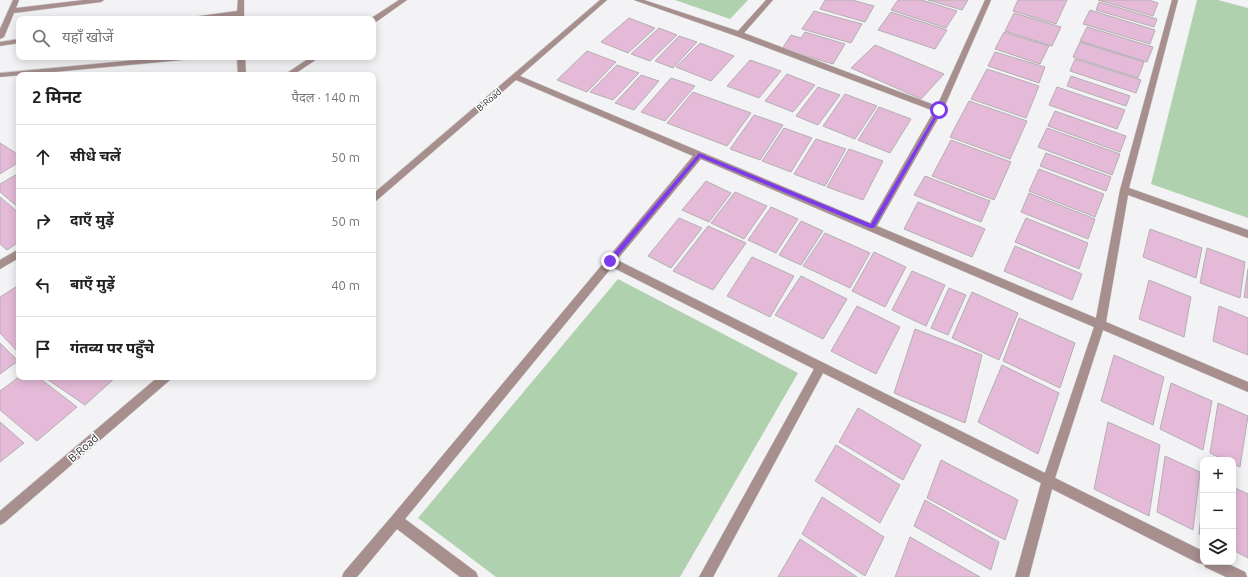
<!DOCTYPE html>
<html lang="hi">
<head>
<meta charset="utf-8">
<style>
  body { margin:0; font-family:Ubuntu,"Noto Sans Devanagari",sans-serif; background:#f6f6f6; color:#222 }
  .controls { position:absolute; right:12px; bottom:12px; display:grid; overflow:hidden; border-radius:8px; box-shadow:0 2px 10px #0003 }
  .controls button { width:36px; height:36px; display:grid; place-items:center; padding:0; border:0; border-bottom:1px solid #e0e0e0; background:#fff; color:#222; font:20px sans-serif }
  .stop { position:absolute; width:12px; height:12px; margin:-9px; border:3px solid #7c3aed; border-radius:50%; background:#fff }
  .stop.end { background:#7c3aed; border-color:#fff; box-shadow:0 1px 4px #0008 }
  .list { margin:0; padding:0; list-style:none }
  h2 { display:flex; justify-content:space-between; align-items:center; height:52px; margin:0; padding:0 16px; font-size:17px }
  h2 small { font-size:13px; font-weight:400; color:#767676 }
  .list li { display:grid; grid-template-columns:26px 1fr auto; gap:12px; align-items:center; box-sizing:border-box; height:64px; padding:0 16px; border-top:1px solid #e0e0e0 }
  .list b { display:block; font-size:15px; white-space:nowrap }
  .list em { font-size:13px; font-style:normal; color:#767676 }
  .icon { flex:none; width:22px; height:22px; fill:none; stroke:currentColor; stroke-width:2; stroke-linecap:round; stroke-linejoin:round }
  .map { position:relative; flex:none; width:1248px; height:577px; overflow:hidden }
  .search { position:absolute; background:#fff; box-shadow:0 2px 10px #0003; left:16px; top:16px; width:360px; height:44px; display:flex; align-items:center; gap:10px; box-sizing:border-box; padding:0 14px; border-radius:8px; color:#767676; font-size:15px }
  .panel { position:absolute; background:#fff; box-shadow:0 2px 10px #0003; left:16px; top:72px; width:360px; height:308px; border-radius:8px }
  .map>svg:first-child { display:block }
</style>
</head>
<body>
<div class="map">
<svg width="1248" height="577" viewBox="0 0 1248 577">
  <rect width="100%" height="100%" fill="#f3f2f5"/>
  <g fill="#b0d1ae">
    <polygon points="675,0 748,0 730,19"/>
    <polygon points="1197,0 1218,0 1248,8 1248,218 1151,184"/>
    <polygon points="618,279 798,373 680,577 496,577 418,518"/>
  </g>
  <g fill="#e4bad8" stroke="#b3b0b2">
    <polygon points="825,0 852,0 874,6 865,22 820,9"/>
    <polygon points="898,0 922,0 957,11 946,28 891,10"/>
    <polygon points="928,0 968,0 962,10"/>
    <polygon points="1018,0 1067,0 1056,24 1013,11"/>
    <polygon points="1098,0 1148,0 1158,3 1153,16"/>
    <polygon points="1099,2 1157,19 1154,27 1096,10"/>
    <polygon points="1090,10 1155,30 1150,44 1083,24"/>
    <polygon points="814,11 862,24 851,43 802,29"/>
    <polygon points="891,12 947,30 935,49 878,30"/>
    <polygon points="1014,13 1061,27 1052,46 1005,31"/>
    <polygon points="629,18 655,28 628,53 601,42"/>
    <polygon points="1087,27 1153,47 1147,62 1080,41"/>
    <polygon points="659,28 677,35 650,61 631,54"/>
    <polygon points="805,32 845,44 833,64 782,49 791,35 801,38"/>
    <polygon points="1004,32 1049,46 1040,64 995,49"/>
    <polygon points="679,36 697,42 673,68 655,61"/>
    <polygon points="1080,42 1144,62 1138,78 1073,57"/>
    <polygon points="700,43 734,56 711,81 676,67"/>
    <polygon points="875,45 944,74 921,99 851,68"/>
    <polygon points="587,51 616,62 587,92 557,80"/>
    <polygon points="995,52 1045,67 1039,83 988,66"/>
    <polygon points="1075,59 1141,80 1136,93 1070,71"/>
    <polygon points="750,60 781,71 759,98 727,86"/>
    <polygon points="617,65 639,73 613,100 590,92"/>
    <polygon points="987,69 1039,86 1026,118 971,99"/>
    <polygon points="787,74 815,85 793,112 765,101"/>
    <polygon points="641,75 659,81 634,110 615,103"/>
    <polygon points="1071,76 1130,96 1126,106 1067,86"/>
    <polygon points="671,78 695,86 665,121 641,112"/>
    <polygon points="818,87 840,95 818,125 796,116"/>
    <polygon points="1057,87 1125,110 1117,129 1049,105"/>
    <polygon points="693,92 751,113 727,146 667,123"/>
    <polygon points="845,94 877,106 855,139 823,126"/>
    <polygon points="969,101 1027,121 1010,159 950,137"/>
    <polygon points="879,107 911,119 890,153 858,140"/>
    <polygon points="1055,111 1126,136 1120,152 1048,126"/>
    <polygon points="754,115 783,125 760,160 730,149"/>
    <polygon points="784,128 812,138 791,172 762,161"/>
    <polygon points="1047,128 1120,154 1112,175 1038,147"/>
    <polygon points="816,139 846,149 825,186 794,174"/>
    <polygon points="951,140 1011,162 994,200 932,176"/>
    <polygon points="0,143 19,155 19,162 0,174"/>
    <polygon points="849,149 883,161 863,200 827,187"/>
    <polygon points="1046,153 1111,177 1106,191 1040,166"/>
    <polygon points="1039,169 1104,194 1095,217 1029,191"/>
    <polygon points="19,173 19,208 0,192 0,184"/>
    <polygon points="925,176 990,201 981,222 914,195"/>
    <polygon points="706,181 731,193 709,222 682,210"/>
    <polygon points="735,192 767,206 744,239 711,223"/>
    <polygon points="1029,193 1095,219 1088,239 1021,212"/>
    <polygon points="0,197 19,213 19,242 7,250 0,244"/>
    <polygon points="918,202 985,229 972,257 904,229"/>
    <polygon points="771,207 798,219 776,253 748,240"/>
    <polygon points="679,218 702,228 671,268 648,256"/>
    <polygon points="1026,218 1088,243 1079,269 1015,242"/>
    <polygon points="801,221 823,231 801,265 779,255"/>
    <polygon points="708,226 746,243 713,290 673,271"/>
    <polygon points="1150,229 1202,248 1196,278 1143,257"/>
    <polygon points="825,233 870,253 850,288 803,266"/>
    <polygon points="1015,246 1082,274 1072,300 1004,271"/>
    <polygon points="1207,248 1245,262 1240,298 1200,283"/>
    <polygon points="874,252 906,267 885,307 852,291"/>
    <polygon points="752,257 794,276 770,317 727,296"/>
    <polygon points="1248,269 1248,298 1244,297"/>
    <polygon points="912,271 945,285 926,326 892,310"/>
    <polygon points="801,276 847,299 823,339 775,315"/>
    <polygon points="1149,280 1191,297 1184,337 1139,319"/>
    <polygon points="19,285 19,353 0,333 0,297"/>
    <polygon points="949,288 966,295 948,335 931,328"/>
    <polygon points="972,292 1018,313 999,360 952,338"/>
    <polygon points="857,306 900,327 876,374 831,351"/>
    <polygon points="1219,306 1248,318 1248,355 1213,341"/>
    <polygon points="1019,318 1075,343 1060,388 1003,361"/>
    <polygon points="915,329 982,355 965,423 894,393"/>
    <polygon points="0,343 18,361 0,374"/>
    <polygon points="1114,355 1164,377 1153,425 1101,401"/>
    <polygon points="1002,365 1059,393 1038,454 978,422"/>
    <polygon points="19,377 38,377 77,407 37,441 0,410 0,391"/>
    <polygon points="44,377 116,377 85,405"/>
    <polygon points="1171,383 1212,401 1203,450 1160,429"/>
    <polygon points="1218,403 1248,416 1240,467 1233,464 1233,460 1224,460 1210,453"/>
    <polygon points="858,408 921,445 903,480 839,442"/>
    <polygon points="0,422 24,443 0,462"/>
    <polygon points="1108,422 1160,445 1149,516 1094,489"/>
    <polygon points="836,445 900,485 880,523 815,481"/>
    <polygon points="1165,456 1200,472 1193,530 1157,512"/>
    <polygon points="941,460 1018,500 1005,540 927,498"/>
    <polygon points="1233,487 1248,494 1248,558 1233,550"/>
    <polygon points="822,497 884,537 865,576 802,534"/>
    <polygon points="1203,498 1203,536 1199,534"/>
    <polygon points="925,500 999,542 991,570 914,526"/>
    <polygon points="910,537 980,577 895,577"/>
    <polygon points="800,539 857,577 778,577"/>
  </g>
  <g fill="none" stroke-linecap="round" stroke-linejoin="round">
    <defs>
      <g id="minor">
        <polygon points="13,0 19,0 16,8 84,0 104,0 101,2 14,13 4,37 0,39 0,29"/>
        <polygon points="238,0 244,0 244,19 238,19 237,16 209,19 188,19 192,17 237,11"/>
        <polygon points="399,0 407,0 376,22 373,22 373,19 370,19"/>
        <path d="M600 0H607L520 76 870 223 934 111 736 36 634 0H644L738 31 766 0H773L744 33 937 106 985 0H991L943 110 877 226 1096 318 1120 190 1172 0H1178L1129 188 1248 230V238L1128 195 1106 322 1248 382V392L1103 330 1055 478 1203 551V562H1224L1245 572 1247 577H1226L1205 567 1204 564 1198 563 1052 489 1029 577H1015L1041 483 823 373 713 577H699L814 369 612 267 405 519 476 572 478 577H460L397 529 357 577H342L344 572 392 516 693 156 516 80 376 201 373 202V194ZM701 159 1094 327 1045 473 617 260Z"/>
        <polygon points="19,39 19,43 0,46 0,42"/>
        <polygon points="168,57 197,57 193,59 0,77 0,73"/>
        <polygon points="237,57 245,57 246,75 238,75"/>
        <polygon points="311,57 320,57 293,75 284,75"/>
        <polygon points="19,249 19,258 0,269 0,260"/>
        <polygon points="158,377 171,377 170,380 4,523 0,525 0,511"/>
      </g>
    </defs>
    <use href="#minor" stroke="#d1d0d3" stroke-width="1"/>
    <use href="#minor" fill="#a68f8d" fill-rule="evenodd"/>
  </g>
  <polygon fill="#7c3aed" points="939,108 941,110 874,228 870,228 700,157 612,263 607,261 699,153 871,224"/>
  <g text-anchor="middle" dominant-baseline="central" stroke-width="3" stroke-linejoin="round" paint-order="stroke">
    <g font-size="9" fill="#1d1d1e" stroke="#fff">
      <text transform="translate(489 100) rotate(-41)">B-Road</text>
    </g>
    <g font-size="11" fill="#1d1d1e" stroke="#fff">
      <text transform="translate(83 448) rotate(-41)">B-Road</text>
    </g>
  </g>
</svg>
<div class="controls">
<button>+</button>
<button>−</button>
<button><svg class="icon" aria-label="layers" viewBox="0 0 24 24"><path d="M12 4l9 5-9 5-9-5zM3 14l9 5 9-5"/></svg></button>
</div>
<div class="stop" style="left:939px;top:110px"></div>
<div class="stop end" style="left:610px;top:261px"></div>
<div class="search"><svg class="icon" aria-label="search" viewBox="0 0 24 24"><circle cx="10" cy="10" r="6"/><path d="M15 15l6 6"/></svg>यहाँ खोजें</div>
<section class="panel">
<h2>2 मिनट<small>पैदल · 140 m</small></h2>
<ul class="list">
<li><svg class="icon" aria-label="ahead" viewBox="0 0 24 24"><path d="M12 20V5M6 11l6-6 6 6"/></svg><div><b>सीधे चलें</b></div><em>50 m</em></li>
<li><svg class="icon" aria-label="right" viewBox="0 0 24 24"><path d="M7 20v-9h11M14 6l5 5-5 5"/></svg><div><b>दाएँ मुड़ें</b></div><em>50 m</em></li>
<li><svg class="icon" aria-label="left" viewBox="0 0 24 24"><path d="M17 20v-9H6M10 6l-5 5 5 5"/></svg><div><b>बाएँ मुड़ें</b></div><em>40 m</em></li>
<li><svg class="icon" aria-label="arrive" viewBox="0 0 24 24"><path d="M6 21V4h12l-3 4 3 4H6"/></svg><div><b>गंतव्य पर पहुँचे</b></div></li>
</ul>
</section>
</div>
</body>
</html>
